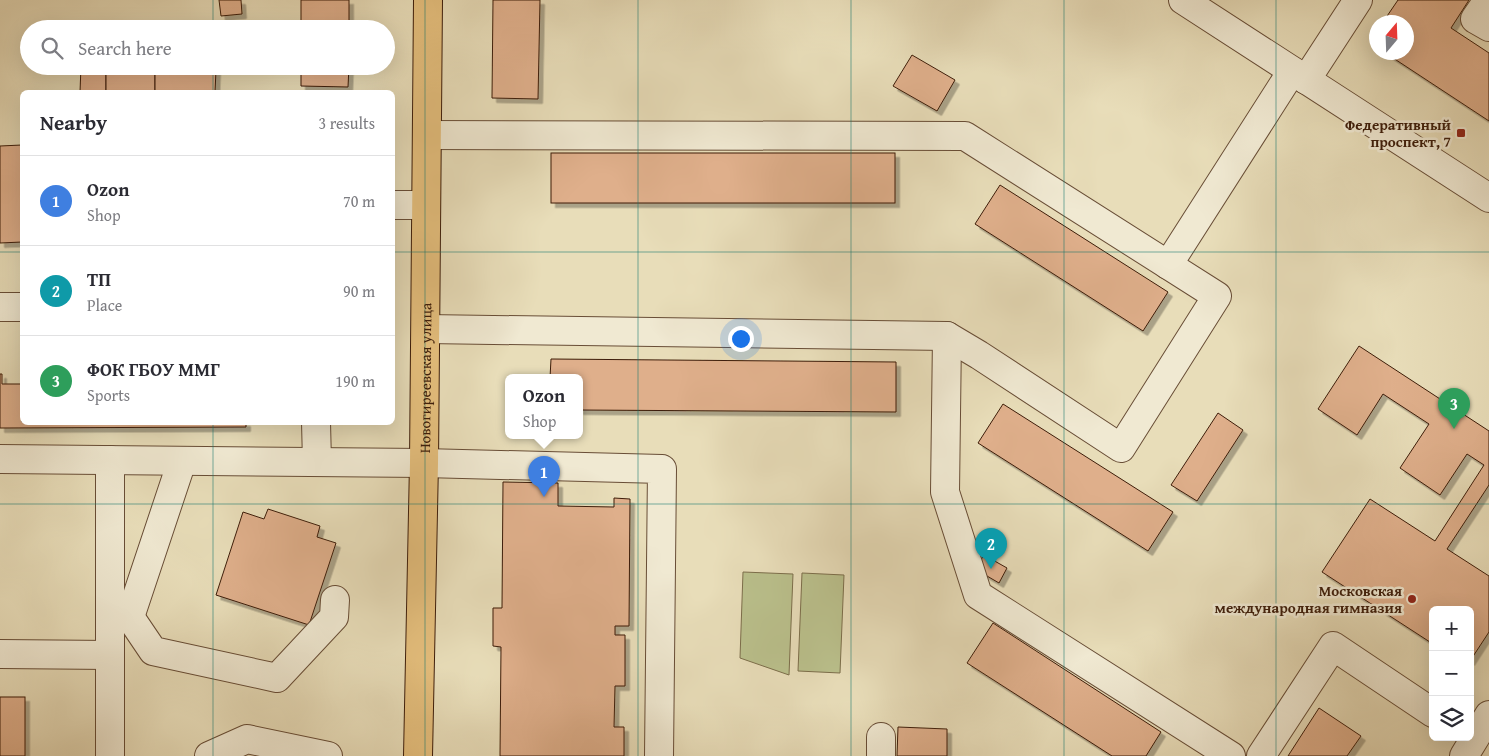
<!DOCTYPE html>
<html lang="en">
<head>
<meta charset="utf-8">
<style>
  body { margin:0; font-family:"Gentium Book Plus",serif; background:#f2f2f3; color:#2b2b33 }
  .controls { position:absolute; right:15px; bottom:15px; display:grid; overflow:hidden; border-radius:8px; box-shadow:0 5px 20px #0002 }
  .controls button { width:45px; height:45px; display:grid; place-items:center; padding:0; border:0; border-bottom:1px solid #e1e1e2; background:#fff; color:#2b2b33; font:25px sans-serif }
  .compass { position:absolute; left:1369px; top:15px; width:45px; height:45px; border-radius:50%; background:#fff; box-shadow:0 5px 20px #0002; rotate:19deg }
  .you { position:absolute; left:740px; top:338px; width:18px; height:18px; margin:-12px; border:4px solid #fff; border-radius:50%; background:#1a73e8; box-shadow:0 0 0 8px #1a73e833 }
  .badge { display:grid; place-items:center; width:32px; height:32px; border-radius:50%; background:#d93025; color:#fff; font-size:16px; font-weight:700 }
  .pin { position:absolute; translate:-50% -41px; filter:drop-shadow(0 1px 2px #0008) }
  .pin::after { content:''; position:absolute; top:26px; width:18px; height:15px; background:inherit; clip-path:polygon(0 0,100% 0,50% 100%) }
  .popup { position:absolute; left:505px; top:374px; width:78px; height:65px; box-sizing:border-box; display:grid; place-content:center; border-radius:8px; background:#fff; filter:drop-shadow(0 1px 4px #0005); font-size:16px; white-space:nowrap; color:#7c7c81 }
  .popup b { font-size:19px; color:#2b2b33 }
  .popup::after { content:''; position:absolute; left:50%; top:100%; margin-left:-10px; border:10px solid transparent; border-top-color:#fff }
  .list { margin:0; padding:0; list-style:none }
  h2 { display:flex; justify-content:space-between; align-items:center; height:65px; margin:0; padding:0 20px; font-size:21px }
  h2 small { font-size:16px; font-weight:400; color:#7c7c81 }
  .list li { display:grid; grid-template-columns:32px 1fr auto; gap:15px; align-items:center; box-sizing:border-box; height:90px; padding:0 20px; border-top:1px solid #e1e1e2 }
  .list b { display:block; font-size:19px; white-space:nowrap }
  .list p { margin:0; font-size:16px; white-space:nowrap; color:#7c7c81 }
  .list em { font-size:16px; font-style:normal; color:#7c7c81 }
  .icon { flex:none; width:28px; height:28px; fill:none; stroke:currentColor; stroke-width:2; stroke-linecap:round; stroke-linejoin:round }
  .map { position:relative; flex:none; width:1489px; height:756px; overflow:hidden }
  .search { position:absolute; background:#fff; box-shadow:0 5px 20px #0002; left:20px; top:20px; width:375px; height:55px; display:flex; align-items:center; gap:12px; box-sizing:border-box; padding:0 18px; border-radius:28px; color:#7c7c81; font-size:19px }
  .panel { position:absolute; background:#fff; box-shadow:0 5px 20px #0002; left:20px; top:90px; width:375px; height:335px; border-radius:8px }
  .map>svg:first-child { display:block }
</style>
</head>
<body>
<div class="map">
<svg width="1489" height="756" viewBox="0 0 1489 756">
  <defs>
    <filter id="shadow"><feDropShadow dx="4.5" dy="4.5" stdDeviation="0" flood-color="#0004"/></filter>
  </defs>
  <rect width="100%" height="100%" fill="#e8ddb9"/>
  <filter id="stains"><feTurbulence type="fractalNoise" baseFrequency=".004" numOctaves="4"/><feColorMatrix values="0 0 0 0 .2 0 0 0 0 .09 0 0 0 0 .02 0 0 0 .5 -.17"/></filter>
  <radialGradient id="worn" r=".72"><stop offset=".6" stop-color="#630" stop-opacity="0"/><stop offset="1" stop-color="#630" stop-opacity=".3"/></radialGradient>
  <g fill="#bac08c" stroke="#7c6e4b">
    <polygon points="743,572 793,574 789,675 740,658"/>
    <polygon points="802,573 844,575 840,673 798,671"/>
  </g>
  <g fill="#dfaf8b" stroke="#3d1d0a" filter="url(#shadow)">
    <polygon points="219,0 241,0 242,14 221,16"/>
    <rect x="301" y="0" width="48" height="29"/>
    <polygon points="493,0 540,0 538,99 492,98"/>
    <polygon points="1398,0 1469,0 1451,28 1489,53 1489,121 1384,52 1406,52 1406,22 1383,22"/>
    <polygon points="107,23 155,24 155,29 107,29"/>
    <rect x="155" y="24" width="44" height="5"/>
    <polygon points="912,55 955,80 937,111 893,86"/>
    <polygon points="81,66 106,66 106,92 80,92"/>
    <rect x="106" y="66" width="49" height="26"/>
    <polygon points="301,66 349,66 348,87 301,86"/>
    <polygon points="155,70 216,70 215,92 155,92"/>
    <polygon points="22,145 22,242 0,243 0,146"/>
    <rect x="551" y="153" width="344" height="50"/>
    <polygon points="1000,185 1168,292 1143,331 975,224"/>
    <polygon points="1359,346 1489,431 1489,485 1447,549 1489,576 1489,632 1470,661 1470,610 1433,610 1433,644 1322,572 1370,499 1435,541 1484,465 1467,454 1440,495 1400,468 1429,424 1383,394 1357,435 1318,409"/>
    <polygon points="551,359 896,362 896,412 579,410 579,378 550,378"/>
    <polygon points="0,374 2,374 2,384 22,384 22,422 246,422 246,427 0,428"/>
    <polygon points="1003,404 1173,512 1148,551 978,443"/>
    <polygon points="1218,413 1243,430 1197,501 1171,485"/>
    <polygon points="503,482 558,483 558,506 614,507 614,498 630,499 629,626 615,626 615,635 625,635 625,686 615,686 614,727 624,727 624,756 500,756 501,647 493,646 493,608 502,608"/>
    <polygon points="268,509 320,526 317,537 336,543 309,625 216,595 243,512 264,519"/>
    <polygon points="984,555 1007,568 999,583 975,569"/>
    <polygon points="993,623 1161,732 1146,756 1112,756 967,663"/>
    <rect x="0" y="697" width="25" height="59"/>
    <polygon points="1319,708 1361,736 1347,756 1288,756"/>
    <polygon points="898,727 947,729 947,756 897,756"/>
  </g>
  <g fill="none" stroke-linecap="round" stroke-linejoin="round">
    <defs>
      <g id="minor">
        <polyline points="1183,0 1489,198"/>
        <polyline points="1488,0 1475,19 1489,27"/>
        <polyline points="1306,80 1358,0"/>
        <polyline points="392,205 426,205"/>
        <polyline points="1168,265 1292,71"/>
        <polyline points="0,307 22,307"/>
        <polyline points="426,329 947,336 979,355 1121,448 1217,296 965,136 427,135"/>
        <polyline points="947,336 945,492 978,595 1231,756"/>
        <polyline points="316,422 317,462"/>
        <polyline points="0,459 424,463 662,469 659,756"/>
        <polyline points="111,616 130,617 182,461"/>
        <polyline points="130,617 153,651 277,678 334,617 335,600"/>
        <polyline points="0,654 110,655"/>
        <polyline points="110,756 110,460"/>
        <polyline points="209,756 247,739 328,756"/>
        <polyline points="881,756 881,737"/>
        <polyline points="1261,756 1333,646 1433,713"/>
        <polyline points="1464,756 1489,715"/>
      </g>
      <g id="major">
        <path id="s1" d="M418 756 424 463 428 0"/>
      </g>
    </defs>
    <use href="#minor" stroke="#684d36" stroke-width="30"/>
    <use href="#major" stroke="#3d1d0a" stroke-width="30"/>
    <use href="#minor" stroke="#f0e9d2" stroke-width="28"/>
    <use href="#major" stroke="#e4be7c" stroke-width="28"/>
  </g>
  <path fill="none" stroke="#0f766e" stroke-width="1" stroke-opacity="0.55" d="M213 0V29M425 0V756M638 0V756M851 0V756M1064 0V756M1276 0V756M213 66V92M0 252H22M392 252H1489M213 422V756M0 504H1489"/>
  <g fill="#8f2418" stroke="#f0e9d2" stroke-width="2">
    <rect x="1456" y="128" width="10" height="10" rx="2.5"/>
    <circle cx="1412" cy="599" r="5"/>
  </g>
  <g text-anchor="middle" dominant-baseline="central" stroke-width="5" stroke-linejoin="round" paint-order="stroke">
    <g font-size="15" font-weight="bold" fill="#3d1d0a" stroke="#f0e9d2" text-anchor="end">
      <text x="1451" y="124">Федеративный<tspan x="1451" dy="17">проспект, 7</tspan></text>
      <text x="1402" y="590">Московская<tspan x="1402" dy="17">международная гимназия</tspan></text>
    </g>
    <g font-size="15" fill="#3d1d0a" stroke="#f0e9d2">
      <text stroke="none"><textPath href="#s1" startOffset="378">Новогиреевская улица</textPath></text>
    </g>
  </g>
  <rect width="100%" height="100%" filter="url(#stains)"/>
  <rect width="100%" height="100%" fill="url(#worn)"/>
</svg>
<div class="controls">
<button>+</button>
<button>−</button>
<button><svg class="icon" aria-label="layers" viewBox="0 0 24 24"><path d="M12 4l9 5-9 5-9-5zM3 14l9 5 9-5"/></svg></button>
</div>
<svg class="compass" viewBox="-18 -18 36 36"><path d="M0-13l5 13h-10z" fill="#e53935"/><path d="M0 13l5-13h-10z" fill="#7c7c81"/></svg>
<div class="you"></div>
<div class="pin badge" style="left:544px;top:497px;background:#3f7fe0">1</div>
<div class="popup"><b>Ozon</b>Shop</div>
<div class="pin badge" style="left:991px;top:569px;background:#0f9aa8">2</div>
<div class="pin badge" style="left:1454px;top:429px;background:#2e9e5b">3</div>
<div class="search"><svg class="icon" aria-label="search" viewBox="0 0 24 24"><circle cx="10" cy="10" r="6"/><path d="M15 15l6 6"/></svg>Search here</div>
<section class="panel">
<h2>Nearby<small>3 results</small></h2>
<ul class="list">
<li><span class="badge" style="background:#3f7fe0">1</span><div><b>Ozon</b><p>Shop</p></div><em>70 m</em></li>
<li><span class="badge" style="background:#0f9aa8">2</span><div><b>ТП</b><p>Place</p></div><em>90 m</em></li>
<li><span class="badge" style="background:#2e9e5b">3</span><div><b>ФОК ГБОУ ММГ</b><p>Sports</p></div><em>190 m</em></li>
</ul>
</section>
</div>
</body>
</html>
